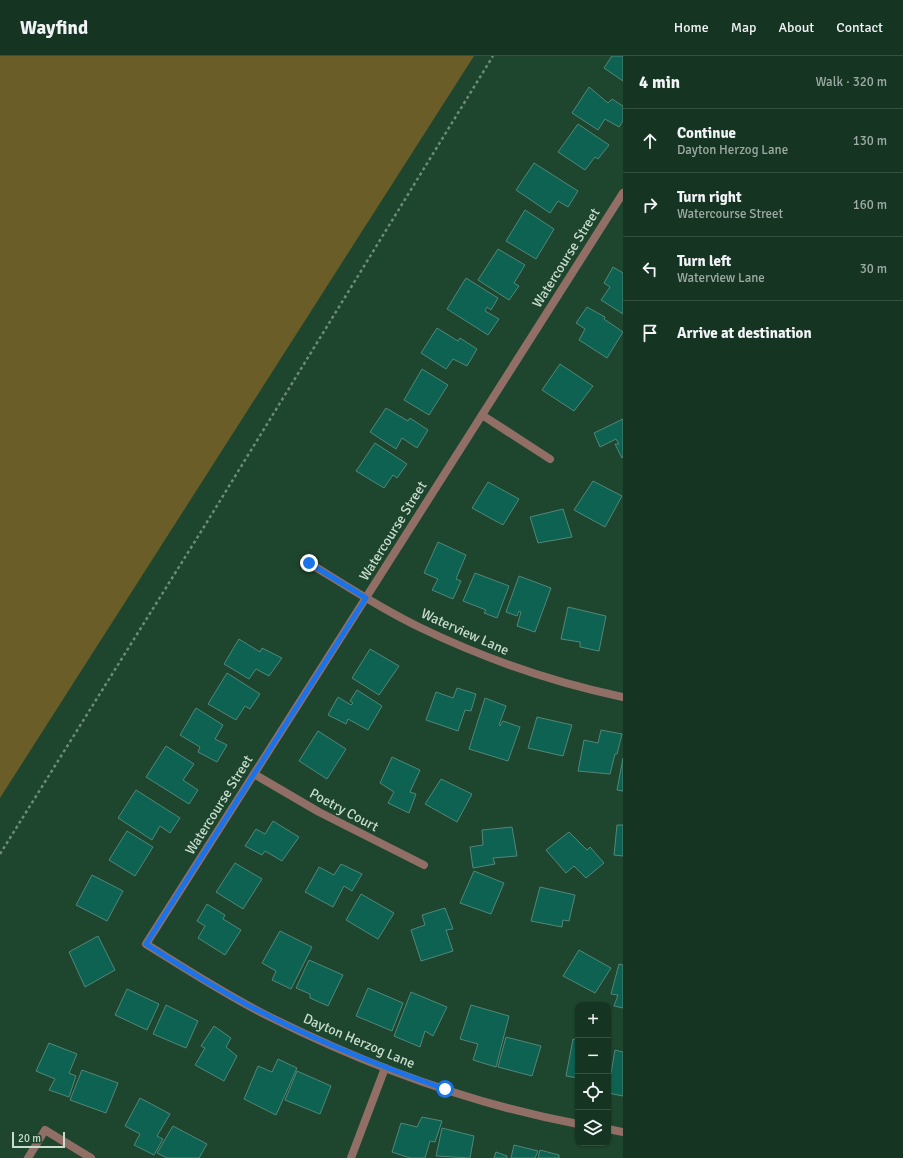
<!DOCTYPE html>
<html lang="en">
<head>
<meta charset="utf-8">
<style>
  body { margin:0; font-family:Signika,sans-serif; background:#1f3c2a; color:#f1f3f6 }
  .controls { position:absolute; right:12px; bottom:12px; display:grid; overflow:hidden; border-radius:8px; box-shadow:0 1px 3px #0004 }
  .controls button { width:36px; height:36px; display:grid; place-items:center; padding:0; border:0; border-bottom:1px solid #354f40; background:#163422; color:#f1f3f6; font:20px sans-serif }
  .scale { position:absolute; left:12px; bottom:10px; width:53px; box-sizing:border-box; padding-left:4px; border:2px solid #c8ddce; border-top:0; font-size:11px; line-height:14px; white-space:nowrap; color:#c8ddce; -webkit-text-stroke:3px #1e452e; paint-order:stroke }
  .stop { position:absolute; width:12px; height:12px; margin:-9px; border:3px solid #1a73e8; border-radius:50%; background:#fff }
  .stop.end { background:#1a73e8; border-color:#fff; box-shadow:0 1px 4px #0008 }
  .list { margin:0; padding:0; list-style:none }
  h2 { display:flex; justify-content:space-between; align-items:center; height:52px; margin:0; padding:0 16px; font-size:17px }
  h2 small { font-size:13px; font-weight:400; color:#9eaaa5 }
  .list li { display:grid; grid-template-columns:26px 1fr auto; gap:12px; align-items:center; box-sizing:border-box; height:64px; padding:0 16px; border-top:1px solid #354f40 }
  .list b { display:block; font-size:15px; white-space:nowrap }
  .list p { margin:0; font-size:13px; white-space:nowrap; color:#9eaaa5 }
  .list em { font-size:13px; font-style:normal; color:#9eaaa5 }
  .icon { flex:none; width:22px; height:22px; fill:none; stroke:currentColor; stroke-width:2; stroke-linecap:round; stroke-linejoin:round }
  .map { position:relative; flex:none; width:623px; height:1102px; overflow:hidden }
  header { display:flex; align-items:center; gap:24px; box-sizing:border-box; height:56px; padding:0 20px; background:#163422; border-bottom:1px solid #354f40 }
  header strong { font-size:19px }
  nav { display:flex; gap:22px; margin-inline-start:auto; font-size:14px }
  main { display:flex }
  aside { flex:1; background:#163422 }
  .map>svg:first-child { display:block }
</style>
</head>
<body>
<header>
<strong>Wayfind</strong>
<nav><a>Home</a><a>Map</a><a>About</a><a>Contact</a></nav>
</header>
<main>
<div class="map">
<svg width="623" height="1102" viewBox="0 0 623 1102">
  <rect width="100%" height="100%" fill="#1e452e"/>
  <polygon fill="#6a5d27" points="0,0 474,0 0,742"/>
  <g fill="#0d6252" stroke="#528779">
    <polygon points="612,0 623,0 623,25 604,12"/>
    <polygon points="589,31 608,47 612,43 623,50 623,65 619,71 605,63 598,74 572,57"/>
    <polygon points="578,68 609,89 598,103 595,101 585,114 558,96"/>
    <polygon points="534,107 578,135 568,151 558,145 550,157 516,134"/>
    <polygon points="525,154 554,173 536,203 506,185"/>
    <polygon points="498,193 525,209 514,227 519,230 509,244 478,224"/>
    <polygon points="613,211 623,217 623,258 601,244 610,231 604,227"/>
    <polygon points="466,222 498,242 491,254 487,251 485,255 499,263 488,279 447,253"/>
    <polygon points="587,251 605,261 604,263 623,276 607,302 579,284 585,273 576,267"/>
    <polygon points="437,272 458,285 460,282 477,293 467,310 453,303 446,313 421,297"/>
    <polygon points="560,308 593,330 574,355 542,334"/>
    <polygon points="422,313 448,329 429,359 404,344"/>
    <polygon points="386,352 408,365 410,362 428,374 417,392 402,382 396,393 370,376"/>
    <polygon points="623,363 623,401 622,402 615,388 619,388 616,383 600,391 594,377"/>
    <polygon points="375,387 407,408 397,422 393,419 384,432 356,415"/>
    <polygon points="593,425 622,440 605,471 574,454"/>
    <polygon points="488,426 519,443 503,469 472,452"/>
    <polygon points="563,453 572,481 538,487 530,461"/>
    <polygon points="438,486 466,499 456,523 461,525 453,543 432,534 438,523 424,517"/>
    <polygon points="475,517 509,530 497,562 484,557 486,554 463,545"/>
    <polygon points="519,520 551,532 535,576 517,570 521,556 519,555 517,560 506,556"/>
    <polygon points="568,551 606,560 599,595 580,591 580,586 561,583"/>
    <polygon points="239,583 260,596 262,592 282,602 269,620 256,613 249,623 224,608"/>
    <polygon points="370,593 399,610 379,639 352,622"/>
    <polygon points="227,617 260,638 250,653 245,650 236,664 208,648"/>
    <polygon points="457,632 476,638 471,655 465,654 458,675 426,664 436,636 453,642"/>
    <polygon points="357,634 382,650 368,674 348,663 346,668 328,659 338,641 351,649 353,647 350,645"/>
    <polygon points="485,642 506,650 499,669 500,670 503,665 520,671 508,705 469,693"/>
    <polygon points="196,652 223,669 215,683 227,689 217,706 198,696 200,691 180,679"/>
    <polygon points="537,661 572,669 563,700 528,692"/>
    <polygon points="601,674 622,678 617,698 615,698 610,718 578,715 584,684 598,687"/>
    <polygon points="318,675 346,693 327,723 299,705"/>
    <polygon points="166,690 194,708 183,724 198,734 189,748 146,721"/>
    <polygon points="392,701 420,714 410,736 416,738 409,757 388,747 394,736 380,727"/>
    <polygon points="623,702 623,735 617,734"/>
    <polygon points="441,723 472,738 457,766 425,748"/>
    <polygon points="136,734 180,762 170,777 160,770 152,784 118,762"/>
    <polygon points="273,765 299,781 282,805 265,795 262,799 245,790 256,773 265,778"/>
    <polygon points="617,769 623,769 623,800 614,799"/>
    <polygon points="512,771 517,800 493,802 495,808 473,812 470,791 483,789 482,774"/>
    <polygon points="127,775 153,791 135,820 109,804"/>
    <polygon points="569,776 587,794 590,791 604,807 586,822 574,810 566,817 546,794"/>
    <polygon points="235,807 262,823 243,853 216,836"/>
    <polygon points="341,808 362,818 352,835 344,830 333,851 305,836 319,811 334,819"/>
    <polygon points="474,815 504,827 491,858 460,847"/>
    <polygon points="92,819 123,835 107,865 76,849"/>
    <polygon points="540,831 575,839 569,865 563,864 562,871 531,865"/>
    <polygon points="361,838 394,857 378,883 346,864"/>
    <polygon points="207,848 225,859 223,863 241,874 225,899 198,882 205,870 197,865"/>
    <polygon points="445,852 453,873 446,874 453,895 421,905 411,874 425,869 422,859"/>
    <polygon points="280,875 312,891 291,933 272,924 276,915 262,907"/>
    <polygon points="98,880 115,914 85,931 69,896"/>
    <polygon points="579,894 611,912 595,937 563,920"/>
    <polygon points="309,904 343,919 328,950 310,942 310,938 296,932"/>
    <polygon points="619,908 623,909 623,952 614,950 618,939 611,938"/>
    <polygon points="368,932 403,947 392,975 356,960"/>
    <polygon points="127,933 159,948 147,974 115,959"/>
    <polygon points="411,936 447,951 433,980 425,975 420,991 394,980"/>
    <polygon points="166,949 198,965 186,992 153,978"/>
    <polygon points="471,949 509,960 496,1011 473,1004 478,988 460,983"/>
    <polygon points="214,970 231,982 226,991 237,1000 224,1025 195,1009 205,992 201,990"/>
    <polygon points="506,981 541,990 532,1020 498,1011"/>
    <polygon points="573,983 578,984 578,1022 566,1020"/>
    <polygon points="49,987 77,998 69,1017 76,1020 69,1041 49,1034 55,1023 36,1015"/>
    <polygon points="615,994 623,996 623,1040 608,1037 609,1016 611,1017"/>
    <polygon points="278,1003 297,1012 276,1059 244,1043 258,1010 272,1016"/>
    <polygon points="82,1014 118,1027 106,1057 70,1044"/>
    <polygon points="297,1015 331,1030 320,1058 285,1044"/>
    <polygon points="140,1042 170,1058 157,1080 163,1083 154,1099 134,1089 140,1078 125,1070"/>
    <polygon points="422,1061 442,1065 435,1086 430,1085 425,1102 410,1102 392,1096 401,1067 417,1071"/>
    <polygon points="173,1070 207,1088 199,1102 167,1102 157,1097"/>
    <polygon points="442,1072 474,1080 470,1102 436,1100"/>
    <polygon points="514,1089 538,1095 535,1102 511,1102"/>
    <polygon points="540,1094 559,1099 559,1102 538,1102"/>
    <polygon points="496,1096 507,1100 507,1102 494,1102"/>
  </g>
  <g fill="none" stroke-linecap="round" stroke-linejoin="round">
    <polyline stroke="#6d8c78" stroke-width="2.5" stroke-dasharray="3 3" stroke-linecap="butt" points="0,798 207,466 493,0"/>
    <g stroke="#916f66" stroke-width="8">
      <polyline points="482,359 550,403"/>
      <path d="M309 507C345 529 381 553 419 571 485 603 552 626 623 641"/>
      <polyline points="254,718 319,756 424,809"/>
      <path d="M578 1068C471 1048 366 1009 268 960 226 939 186 913 146 888L623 137"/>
      <polyline points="608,1073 623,1076"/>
      <polyline points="28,1102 45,1074 91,1102"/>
      <polyline points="351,1102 385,1012"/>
    </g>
  </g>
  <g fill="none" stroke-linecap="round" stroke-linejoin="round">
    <path stroke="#1a73e8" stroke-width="5" d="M309 507 366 542 146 888C186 913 226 939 269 960 326 989 385 1012 445 1033"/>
  </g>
  <g text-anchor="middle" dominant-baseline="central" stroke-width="3" stroke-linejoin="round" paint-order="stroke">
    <g font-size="14" fill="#c8ddce" stroke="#1e452e">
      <text transform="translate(566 202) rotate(-58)">Watercourse Street</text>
      <text transform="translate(393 475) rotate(-58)">Watercourse Street</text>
      <text transform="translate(465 576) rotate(24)">Waterview Lane</text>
      <text transform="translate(219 749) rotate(-58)">Watercourse Street</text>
      <text transform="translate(344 754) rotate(28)">Poetry Court</text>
      <text transform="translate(359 985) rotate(23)">Dayton Herzog Lane</text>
    </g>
  </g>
</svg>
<div class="controls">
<button>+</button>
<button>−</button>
<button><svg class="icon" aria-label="locate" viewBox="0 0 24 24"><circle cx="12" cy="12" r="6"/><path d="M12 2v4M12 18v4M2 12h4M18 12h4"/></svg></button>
<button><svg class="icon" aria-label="layers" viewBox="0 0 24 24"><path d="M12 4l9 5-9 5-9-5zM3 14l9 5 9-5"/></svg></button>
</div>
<div class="scale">20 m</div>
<div class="stop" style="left:445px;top:1033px"></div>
<div class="stop end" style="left:309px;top:507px"></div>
</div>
<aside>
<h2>4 min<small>Walk · 320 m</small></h2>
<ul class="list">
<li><svg class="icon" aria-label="ahead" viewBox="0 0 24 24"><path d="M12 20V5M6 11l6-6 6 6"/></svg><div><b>Continue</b><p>Dayton Herzog Lane</p></div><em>130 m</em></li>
<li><svg class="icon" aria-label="right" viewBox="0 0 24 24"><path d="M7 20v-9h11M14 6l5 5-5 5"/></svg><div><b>Turn right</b><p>Watercourse Street</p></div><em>160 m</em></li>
<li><svg class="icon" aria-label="left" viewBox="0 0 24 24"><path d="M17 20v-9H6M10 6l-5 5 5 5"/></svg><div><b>Turn left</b><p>Waterview Lane</p></div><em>30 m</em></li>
<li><svg class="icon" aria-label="arrive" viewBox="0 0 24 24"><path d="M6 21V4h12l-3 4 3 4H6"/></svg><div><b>Arrive at destination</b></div></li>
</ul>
</aside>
</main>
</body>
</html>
